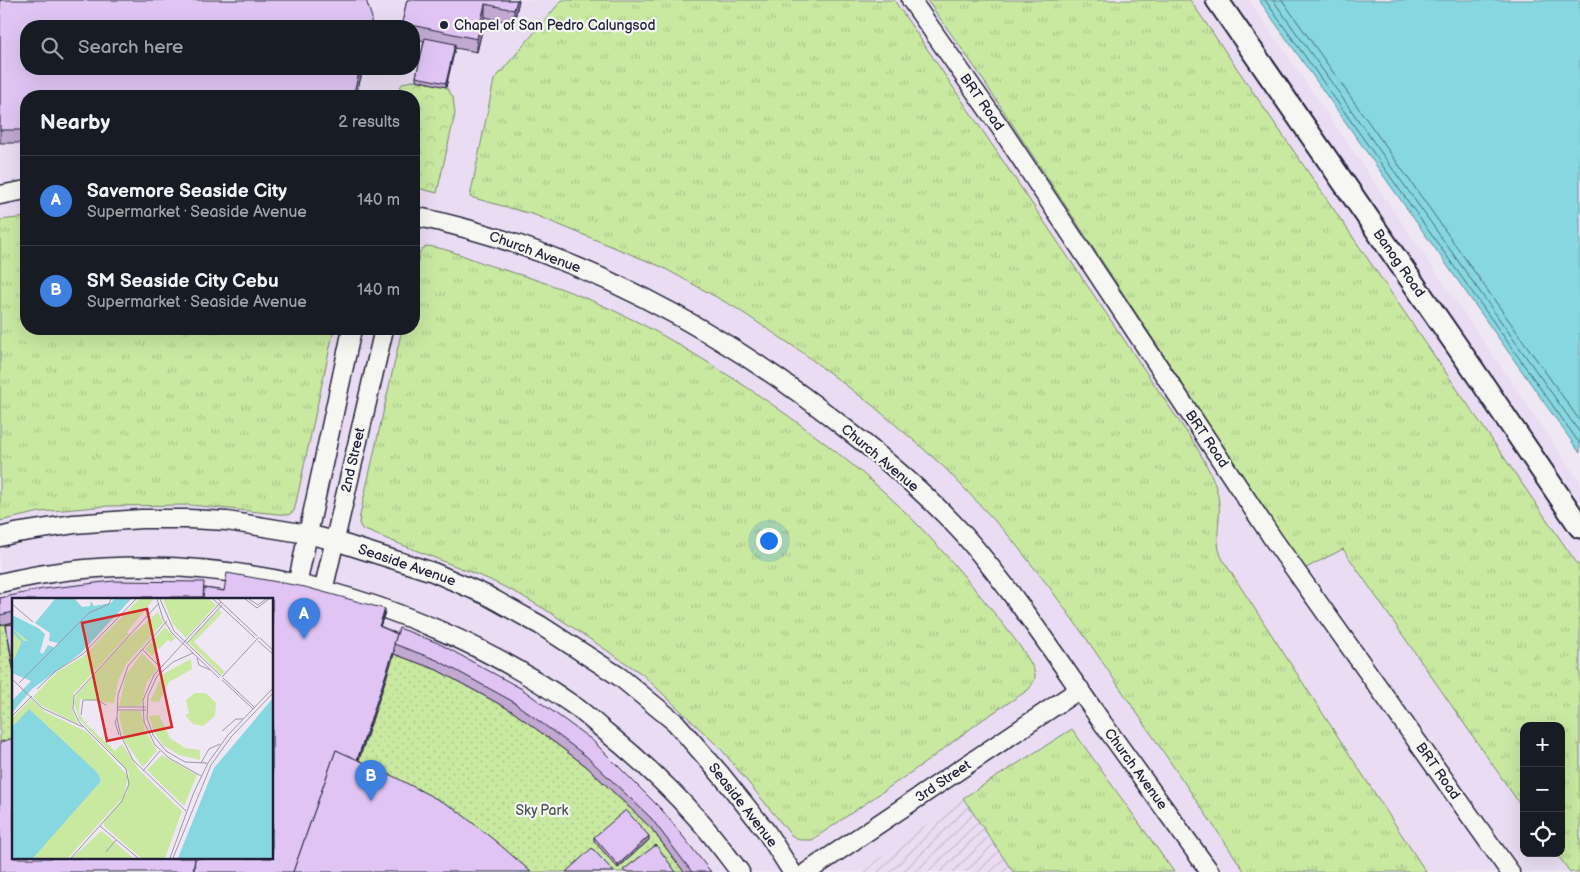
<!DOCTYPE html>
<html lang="en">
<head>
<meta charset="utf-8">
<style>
  body { margin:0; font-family:"Balsamiq Sans",sans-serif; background:#20242c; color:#f1f3f6 }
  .controls { position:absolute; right:15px; bottom:15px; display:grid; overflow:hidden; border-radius:10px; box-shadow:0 5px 20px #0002 }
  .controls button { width:45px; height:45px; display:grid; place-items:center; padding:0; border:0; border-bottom:1px solid #363941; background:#171b24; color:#f1f3f6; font:25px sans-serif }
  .you { position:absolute; left:768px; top:540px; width:18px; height:18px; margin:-12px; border:4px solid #fff; border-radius:50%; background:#1a73e8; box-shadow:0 0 0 8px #1a73e833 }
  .badge { display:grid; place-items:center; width:32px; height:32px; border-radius:50%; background:#db2777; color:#fff; font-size:16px; font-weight:700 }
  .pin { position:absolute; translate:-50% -41px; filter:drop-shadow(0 1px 2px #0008) }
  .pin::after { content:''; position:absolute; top:26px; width:18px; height:15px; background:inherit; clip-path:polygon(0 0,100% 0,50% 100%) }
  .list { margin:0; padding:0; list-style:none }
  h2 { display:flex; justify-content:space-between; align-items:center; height:65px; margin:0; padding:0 20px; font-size:21px }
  h2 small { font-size:16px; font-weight:400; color:#9ea1a6 }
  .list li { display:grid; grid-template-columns:32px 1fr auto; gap:15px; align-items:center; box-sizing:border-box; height:90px; padding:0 20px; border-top:1px solid #363941 }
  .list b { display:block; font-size:19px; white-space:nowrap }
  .list p { margin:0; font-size:16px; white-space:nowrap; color:#9ea1a6 }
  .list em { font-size:16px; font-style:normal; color:#9ea1a6 }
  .icon { flex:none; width:28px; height:28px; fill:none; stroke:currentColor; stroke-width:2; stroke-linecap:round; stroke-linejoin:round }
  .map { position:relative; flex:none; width:1580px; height:872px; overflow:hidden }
  .search { position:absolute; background:#171b24; box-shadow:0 5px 20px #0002; left:20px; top:20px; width:400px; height:55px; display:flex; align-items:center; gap:12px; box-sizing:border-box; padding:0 18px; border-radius:20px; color:#9ea1a6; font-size:19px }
  .panel { position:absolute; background:#171b24; box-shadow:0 5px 20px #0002; left:20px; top:90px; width:400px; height:245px; border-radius:20px }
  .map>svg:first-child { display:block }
</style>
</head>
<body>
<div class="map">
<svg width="1580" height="872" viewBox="0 0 1580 872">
  <defs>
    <pattern id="industrial-furrows" width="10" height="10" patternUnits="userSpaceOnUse" patternTransform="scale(1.25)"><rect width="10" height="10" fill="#eaddf3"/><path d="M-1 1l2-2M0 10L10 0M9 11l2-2" fill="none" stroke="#c8bdd1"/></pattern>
    <pattern id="grass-tufts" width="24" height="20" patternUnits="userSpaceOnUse" patternTransform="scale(1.25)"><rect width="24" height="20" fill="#c9e9a1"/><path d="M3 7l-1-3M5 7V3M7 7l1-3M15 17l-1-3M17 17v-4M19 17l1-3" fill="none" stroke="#acc88c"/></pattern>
    <pattern id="forest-crowns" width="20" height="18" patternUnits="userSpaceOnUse" patternTransform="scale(1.25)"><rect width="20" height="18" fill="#c9e9a1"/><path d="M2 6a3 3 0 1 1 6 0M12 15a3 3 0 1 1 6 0" fill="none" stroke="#acc88c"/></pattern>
    <pattern id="park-dots" width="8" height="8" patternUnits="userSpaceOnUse" patternTransform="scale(1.25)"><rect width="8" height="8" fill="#c9e9a1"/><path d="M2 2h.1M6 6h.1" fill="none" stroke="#acc88c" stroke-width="1.8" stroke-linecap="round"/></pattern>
  </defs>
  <rect width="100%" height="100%" fill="#efe7f3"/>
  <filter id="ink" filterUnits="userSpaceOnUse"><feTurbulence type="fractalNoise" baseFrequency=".02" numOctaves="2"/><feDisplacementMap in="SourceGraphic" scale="10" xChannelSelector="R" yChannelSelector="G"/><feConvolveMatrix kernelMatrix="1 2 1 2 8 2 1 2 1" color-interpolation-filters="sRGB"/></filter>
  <g filter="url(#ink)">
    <path fill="#eaddf3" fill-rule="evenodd" d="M0 0H1249L1580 482V872H0ZM26 26H414V69H26ZM26 96H414V329H26ZM14 600H272V858H14ZM1524 726H1561V853H1524Z"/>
    <polygon fill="url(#industrial-furrows)" points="963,798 1013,872 860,872"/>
    <g fill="url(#grass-tufts)" stroke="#76866e">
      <path d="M562 0H894L1196 446C1206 464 1217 482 1219 503 1221 523 1213 541 1223 560L1426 872H1245L1088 641 1050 588 1009 536 980 505 945 468 911 438 872 405 799 350 736 308 662 267 535 215 470 197 494 80Z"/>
      <polygon points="927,0 1190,0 1580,568 1580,872 1570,872 1556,853 1561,853 1561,726 1524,726 1524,810 1343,549 1304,569 974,66"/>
      <polygon points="26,217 26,329 334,329 295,507 294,511 288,515 190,505 108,506 40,512 0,521 0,220"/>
      <path d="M427 246C450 248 476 262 498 268 539 280 580 294 619 313 658 331 695 354 731 377 784 411 834 448 882 490 923 527 960 570 995 614 1004 626 1035 662 1035 676 1035 681 1031 686 1028 690L982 720 926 762 812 840H800L791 835 721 749 642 674 551 613 519 594 488 579 362 529 359 523 360 515 402 329H414V278L420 251Z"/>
      <polygon points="1072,729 1174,872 1013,872 963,798"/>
    </g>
    <polygon fill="url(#forest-crowns)" stroke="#76866e" points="416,80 446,87 453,97 455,114 437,193 414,187 414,96 394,96 403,83"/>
    <g fill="url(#park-dots)" stroke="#76866e">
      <polygon points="14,623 14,748 0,752 0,625"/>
      <polygon points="394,654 437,670 512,711 586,766 651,828 684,872 519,872 356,769"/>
    </g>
    <polygon fill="#86d7df" stroke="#5e8f9d" points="1259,0 1580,0 1580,453"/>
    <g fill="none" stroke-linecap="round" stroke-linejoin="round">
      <g stroke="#4a6a7d" stroke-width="1">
        <polyline points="1265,0 1580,444"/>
        <polyline points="1273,0 1580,433"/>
        <polyline points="1282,0 1580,421"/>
      </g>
      <defs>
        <g id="minor">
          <polyline points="911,0 1000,127 1273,539 1510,872"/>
          <polyline points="0,195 26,190"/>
          <path d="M414 216C574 249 723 330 850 432 891 464 930 497 965 536 1016 595 1059 661 1104 725 1139 774 1175 823 1210 872"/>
          <polyline points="0,537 16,533 74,524 141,519 189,519 227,521 307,534 335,541 433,572 486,595 540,625 620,677 676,723 722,776 766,831 792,872"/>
          <path d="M0 583C192 536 414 593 573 705 585 713 595 723 606 732 638 758 668 786 695 816 711 833 725 853 740 872"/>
          <polyline points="297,585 352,329"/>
          <polyline points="323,591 384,329"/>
          <polyline points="807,872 1080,689"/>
        </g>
        <polyline id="tertiary" points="1217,0 1479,378 1580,527"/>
      </defs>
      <use href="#minor" stroke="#22223b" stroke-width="21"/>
      <use href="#tertiary" stroke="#22223b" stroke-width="25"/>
      <use href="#minor" stroke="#f6f6f2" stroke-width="18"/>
      <use href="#tertiary" stroke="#f6f6f2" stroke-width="21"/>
    </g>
    <g fill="#c1a9d2" stroke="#22223b">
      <polygon points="0,0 372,26 26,69 363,69 356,96 26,96 26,143 0,143"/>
      <polygon points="407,0 519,0 514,23 485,17 477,52 455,48 446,87 416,80 416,77 424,41 414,38 414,26 402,26 402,23"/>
      <polygon points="204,588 385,612 380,626 522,689 711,872 684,872 651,828 586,766 512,711 437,670 394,654 358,760 272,858 272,600 14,600 14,622 0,625 0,598"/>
      <polygon points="14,624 14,669 13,669 6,625"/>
      <polygon points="594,837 649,840 618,868 594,841"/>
    </g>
    <g fill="#9d8aab" stroke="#22223b">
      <polygon points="517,0 519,0 514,23 514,10"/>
      <polygon points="485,4 485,17 477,52 477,39"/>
      <polygon points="455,44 455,48 446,87 446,83"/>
      <polygon points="360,69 363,69 356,96 353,96"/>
      <polygon points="385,609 385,612 379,630 379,626"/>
      <polygon points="394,650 394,654 356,769 356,765"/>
      <polygon points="649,836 649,840 618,868 618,865"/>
    </g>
    <g fill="#e0c5f4" stroke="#22223b">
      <polygon points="0,0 366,0 372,18 370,26 26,26 26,69 360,69 353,96 26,96 26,130 0,130"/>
      <polygon points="407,0 517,0 514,10 485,4 477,39 402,23"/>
      <polygon points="425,38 455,44 446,83 416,77"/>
      <polygon points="227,573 305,587 385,609 379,626 397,634 394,644 394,650 357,760 336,750 293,872 194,872 195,858 272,858 272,600 203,600 204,588 224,591"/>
      <polygon points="113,581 204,582 203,597 117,597 88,600 14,600 14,612 0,615 0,598 43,589"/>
      <polygon points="14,624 14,665 13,665 6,625"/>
      <polygon points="399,628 438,643 522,689 592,740 662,810 711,872 692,872 651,818 586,756 512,701 437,660 394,644"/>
      <polygon points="14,738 14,858 195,858 193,872 0,872 0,742"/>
      <polygon points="336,750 387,773 454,808 499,844 531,872 293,872"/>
      <polygon points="626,810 649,836 618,865 594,837"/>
      <polygon points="656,845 676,872 625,872 623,870"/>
      <polygon points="592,848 614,872 566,872"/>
    </g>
  </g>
  <circle fill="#22223b" stroke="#f6f6f2" stroke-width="2" cx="444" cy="25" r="5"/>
  <g text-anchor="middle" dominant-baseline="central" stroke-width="4.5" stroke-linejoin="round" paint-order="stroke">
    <g font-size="14" fill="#22223b" stroke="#f6f6f2" text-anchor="start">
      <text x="454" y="25">Chapel of San Pedro Calungsod</text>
    </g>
    <g font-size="14" fill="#22223b" stroke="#f6f6f2">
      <text transform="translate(982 102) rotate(55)">BRT Road</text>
      <text transform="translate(535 252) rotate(20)">Church Avenue</text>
      <text transform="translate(1399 263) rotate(55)">Banog Road</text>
      <text transform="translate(1207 439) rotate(56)">BRT Road</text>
      <text transform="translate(880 458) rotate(40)">Church Avenue</text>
      <text transform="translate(353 460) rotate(-77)">2nd Street</text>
      <text transform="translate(407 565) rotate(19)">Seaside Avenue</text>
      <text transform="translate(1136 769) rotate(54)">Church Avenue</text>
      <text transform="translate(1438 771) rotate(55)">BRT Road</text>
      <text transform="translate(943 781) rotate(-34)">3rd Street</text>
      <text transform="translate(743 805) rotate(52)">Seaside Avenue</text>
    </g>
    <g font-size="14" fill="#4c5454" stroke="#f6f6f2">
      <text x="542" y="810">Sky Park</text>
    </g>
  </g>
  <g transform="translate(12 598)">
    <rect width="261" height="261" fill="#efe7f3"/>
    <path d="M127 1H142L115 34 117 36 62 95 60 112 66 126 28 107 21 99 45 74 72 58ZM151 1H197L204 7 174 40 161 26ZM207 12 210 15 182 44 213 74 210 77 176 44ZM146 14 151 25 115 65 106 83 102 105 68 101 67 115 73 125 103 153 110 146 127 172 170 213 153 260H129L92 228V224L115 195 117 174 67 121 62 104 65 96 112 44ZM153 29 163 40 159 44 156 42 140 58 133 51ZM1 31 16 43H11L0 66ZM130 55 145 71 135 84 129 108H107L114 77ZM19 101 33 114 75 134 116 178 112 198 56 260H18L89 183 86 175 17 112 0 129V120ZM129 113 133 132 145 153 131 169 113 144 107 118 109 113ZM89 233 92 235 121 260H60Z" fill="#c9e9a1"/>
    <path d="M179 61 180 71 157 84 147 104 138 103 151 76ZM183 95H194L204 105 203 118 191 128 181 126 173 117 177 115 174 102ZM147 117 158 140 173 150 188 152V162L167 157 151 147 142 134 137 118ZM150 157 185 177 172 208 135 172Z" fill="#c9e9a1"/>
    <path d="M43 1H63L70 9 78 8 79 3 82 8 99 5 102 1H119L69 55 20 91 0 115V103L19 83 0 75V66L10 43H16L0 30V20L2 18 26 30 33 36 28 54 31 56 36 47 43 50 46 45 37 43 38 35 23 25ZM261 100V260H166L202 170ZM17 111 86 175 89 183 21 260H0V129Z" fill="#86d7df"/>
    <path fill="none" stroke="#86d7df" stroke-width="2.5" d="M0 32 11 44"/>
    <path fill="none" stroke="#9d98a9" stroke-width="1" d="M145 1 151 21 160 35 207 80M148 1 162 33 209 78M201 1 243 40M206 1 245 38M233 1 245 10 257 1M237 1 246 7 254 1M0 6 21 24M155 23 116 68 106 97 105 121 109 138 121 162 174 213M248 40 262 53M246 43 262 57M175 45 210 7M130 51 148 69M181 55 161 64 145 78 136 98 135 120 141 137 154 153 173 164 195 165M185 60 187 67 198 72M210 79 247 39M211 80 242 109M0 81 30 110 71 129M210 82 241 111M7 85 77 15 97 6 99 1M25 91 44 73 71 56 124 1M105 109H134M105 112H134M69 117 71 102H85L94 107M0 118 20 98M105 120 103 124 107 137M210 133 224 121H231M189 165 197 151 208 146M131 173 148 153M189 178 157 160 143 147 132 124 131 102 142 77 209 4M88 228 126 260M94 254 104 242M59 260 110 203 117 186 114 171 67 124 61 111 62 98 147 5M158 260 182 194 196 165 216 137 262 89M161 260 199 167 219 139 262 94"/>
    <path fill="#d62828" fill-opacity="0.15" stroke="#d62828" stroke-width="2.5" d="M135 11 160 129 95 143 70 25Z"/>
    <rect width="261" height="261" fill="none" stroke="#22223b" stroke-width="2.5"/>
  </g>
</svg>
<div class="controls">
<button>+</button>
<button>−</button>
<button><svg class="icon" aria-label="locate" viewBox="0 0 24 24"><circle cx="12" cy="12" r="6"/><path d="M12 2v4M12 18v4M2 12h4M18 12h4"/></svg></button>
</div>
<div class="you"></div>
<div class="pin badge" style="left:304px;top:639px;background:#3f7fe0">A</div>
<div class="pin badge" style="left:371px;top:801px;background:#3f7fe0">B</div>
<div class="search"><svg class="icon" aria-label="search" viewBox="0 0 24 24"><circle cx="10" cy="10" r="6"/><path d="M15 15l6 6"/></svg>Search here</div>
<section class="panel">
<h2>Nearby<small>2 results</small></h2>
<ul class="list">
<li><span class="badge" style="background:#3f7fe0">A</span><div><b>Savemore Seaside City</b><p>Supermarket · Seaside Avenue</p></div><em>140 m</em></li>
<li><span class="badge" style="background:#3f7fe0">B</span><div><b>SM Seaside City Cebu</b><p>Supermarket · Seaside Avenue</p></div><em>140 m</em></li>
</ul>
</section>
</div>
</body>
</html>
